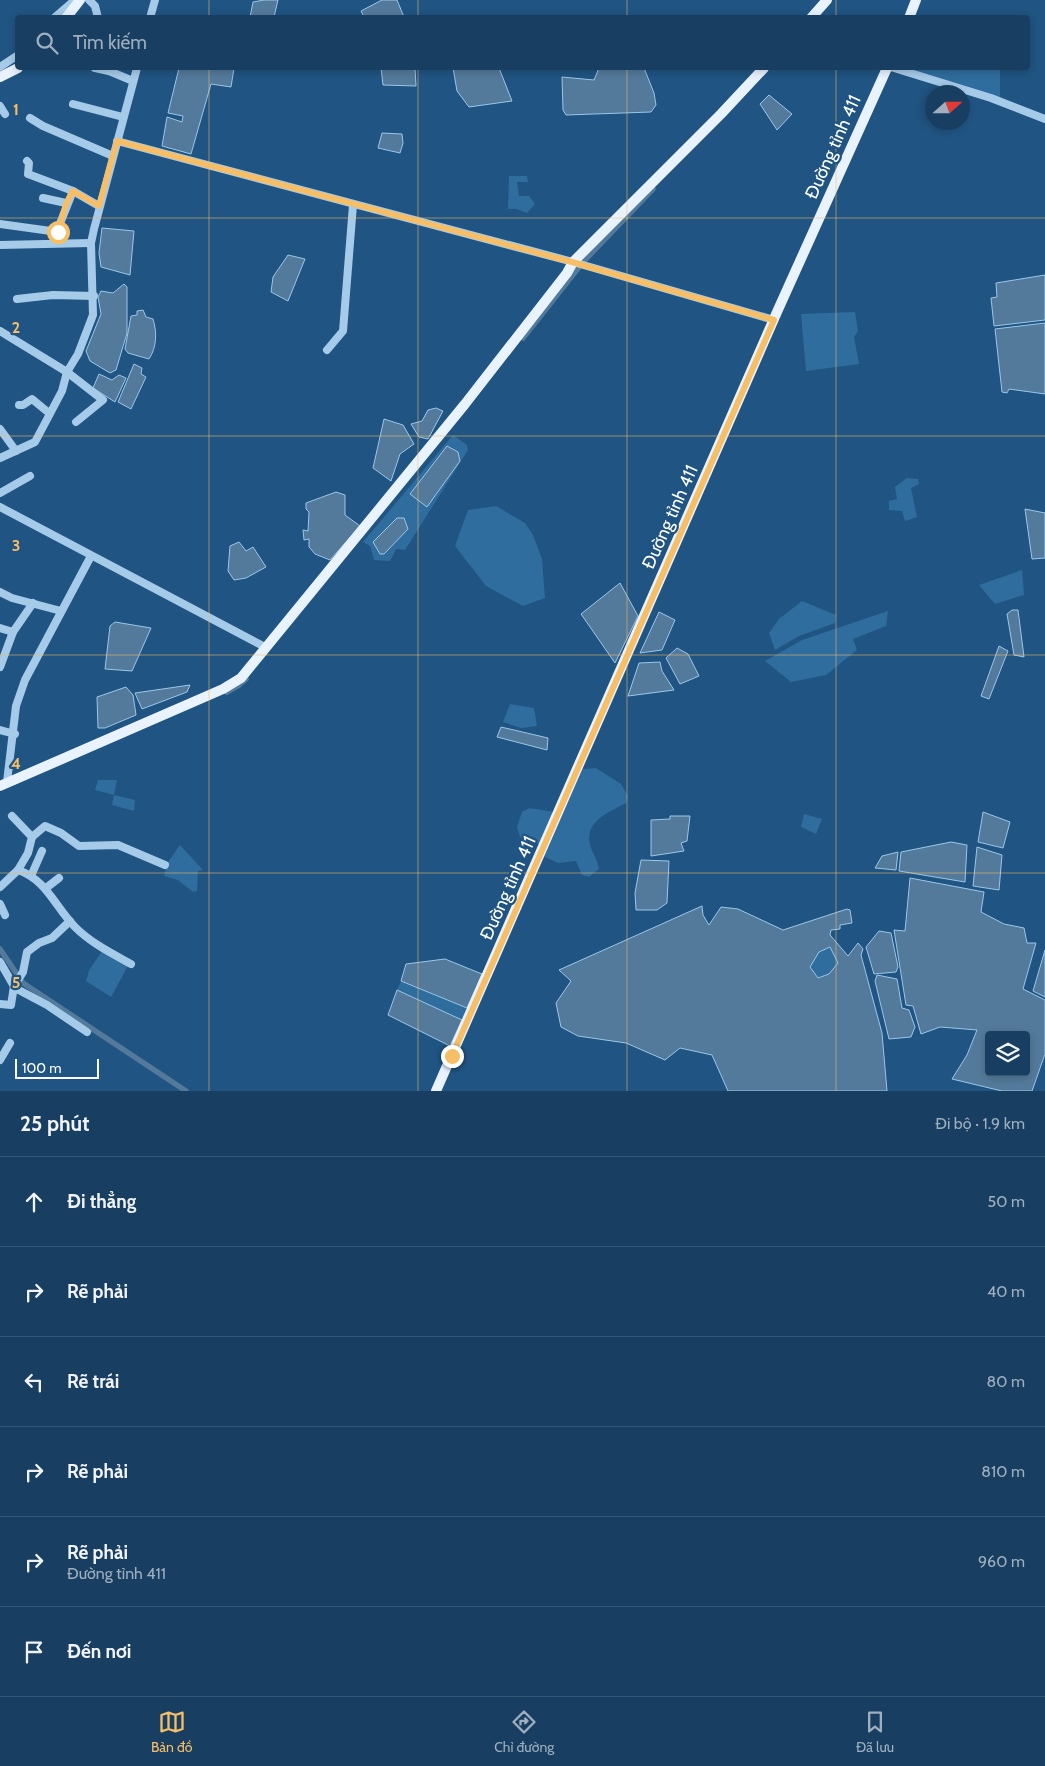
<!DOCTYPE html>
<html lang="vi">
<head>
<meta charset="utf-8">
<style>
  body { margin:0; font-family:Cabin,sans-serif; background:#254a6b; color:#f1f3f6 }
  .controls { position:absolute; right:15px; bottom:15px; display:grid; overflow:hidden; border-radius:5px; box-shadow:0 2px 8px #0003 }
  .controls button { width:45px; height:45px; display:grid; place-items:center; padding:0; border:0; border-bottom:1px solid #365877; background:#183f62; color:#f1f3f6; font:25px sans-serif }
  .compass { position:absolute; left:925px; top:85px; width:45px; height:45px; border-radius:50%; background:#183f62; box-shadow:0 2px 8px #0003; rotate:69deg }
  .scale { position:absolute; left:15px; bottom:12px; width:84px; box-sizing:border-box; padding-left:5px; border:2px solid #fff; border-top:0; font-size:14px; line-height:18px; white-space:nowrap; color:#fff; -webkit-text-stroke:4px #205482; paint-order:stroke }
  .stop { position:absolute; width:15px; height:15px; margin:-11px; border:4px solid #f6be66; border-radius:50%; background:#fff }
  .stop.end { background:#f6be66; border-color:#fff; box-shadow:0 1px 5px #0008 }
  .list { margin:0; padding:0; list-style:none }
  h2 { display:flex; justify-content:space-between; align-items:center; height:65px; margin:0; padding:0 20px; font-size:21px }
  h2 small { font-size:16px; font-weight:400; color:#9fafbe }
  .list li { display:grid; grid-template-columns:32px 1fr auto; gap:15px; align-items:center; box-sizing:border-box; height:90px; padding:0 20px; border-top:1px solid #365877 }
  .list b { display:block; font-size:19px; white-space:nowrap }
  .list p { margin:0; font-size:16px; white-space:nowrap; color:#9fafbe }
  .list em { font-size:16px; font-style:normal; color:#9fafbe }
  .icon { flex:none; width:28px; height:28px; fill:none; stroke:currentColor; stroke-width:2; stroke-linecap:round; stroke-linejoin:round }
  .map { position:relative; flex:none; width:1045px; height:1091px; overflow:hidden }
  .search { position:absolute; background:#183f62; box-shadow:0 2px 8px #0003; left:15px; right:15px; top:15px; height:55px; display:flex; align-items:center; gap:12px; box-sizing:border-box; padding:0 18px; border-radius:5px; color:#9fafbe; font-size:19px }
  .sheet { height:605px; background:#183f62 }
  nav { display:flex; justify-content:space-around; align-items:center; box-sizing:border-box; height:70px; border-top:1px solid #365877; background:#183f62; font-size:14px; color:#9fafbe }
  nav a { display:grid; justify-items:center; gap:2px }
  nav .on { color:#f6be66 }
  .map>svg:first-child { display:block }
</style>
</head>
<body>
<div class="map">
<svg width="1045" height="1091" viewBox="0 0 1045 1091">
  <rect width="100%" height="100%" fill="#205482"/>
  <g fill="#2f6d9e">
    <polygon points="902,68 1000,68 1000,98"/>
    <polygon points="509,176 527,176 528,182 517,182 519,196 529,196 535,204 527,213 516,209 508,209"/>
    <polygon points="855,312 858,331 854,337 859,364 806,371 801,314"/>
    <polygon points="453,435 467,445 468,450 405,550 396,549 390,561 374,560 370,546 363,542"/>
    <polygon points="907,478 918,479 919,484 911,488 917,517 905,521 902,511 889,510 889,501 897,499 895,487"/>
    <polygon points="496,506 525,523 533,535 542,559 545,598 523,606 486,586 455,546 468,510"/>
    <polygon points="1022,570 1024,595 995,604 979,585"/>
    <polygon points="802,601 836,615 835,623 799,636 775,650 769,633 779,619"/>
    <polygon points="888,611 886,626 853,639 857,650 826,675 791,682 765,661 802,640"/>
    <polygon points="510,704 534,708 537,726 521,728 503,722"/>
    <path d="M596 768 621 784 628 796 626 803C608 813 582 822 591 848 594 856 597 858 599 869L589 877 582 875 576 861 558 863 543 856 583 769Z"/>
    <polygon points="98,780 117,780 114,795 135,800 134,811 112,805 114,795 95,790"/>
    <polygon points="529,808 554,812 540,845 520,837 517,827 522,812"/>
    <polygon points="804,814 822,819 816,834 801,827"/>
    <polygon points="180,845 203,870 198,871 197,891 193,892 178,880 164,876 168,862"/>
    <polygon points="831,947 838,963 829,974 818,978 809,967 819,952"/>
    <polygon points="103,950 129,964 111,997 86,981 89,970"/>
    <polygon points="401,981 467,1008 462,1020 397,990"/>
  </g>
  <g fill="#547a9b" stroke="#9ac7ea" fill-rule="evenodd">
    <polygon points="264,0 278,0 274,17 250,17 253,2"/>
    <polygon points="382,0 397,0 404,17 364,17 361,11"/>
    <polygon points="179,68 234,68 231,87 211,84 191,154 162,146 167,117 182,122 183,116 168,113"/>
    <polygon points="381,68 415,68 416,86 383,85"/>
    <polygon points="453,68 499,68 512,101 469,107 457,91"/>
    <polygon points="599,68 644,68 654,93 656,105 651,112 566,115 563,110 562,77 594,80"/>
    <polygon points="769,95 792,114 777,130 760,104"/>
    <polygon points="382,133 402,134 403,143 400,153 378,148"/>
    <polygon points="102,228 134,231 130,275 101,267 99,253"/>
    <polygon points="288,255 305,259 288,301 271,292 273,277"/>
    <polygon points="1045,275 1045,320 994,326 991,298 997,297 996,283"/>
    <polygon points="124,284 127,287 127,333 116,370 110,373 90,361 86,351 101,314 98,297 101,291 113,293"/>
    <path d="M143 310 146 317 153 319C157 332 157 347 149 359L128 353 125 349 131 316 137 315V311Z"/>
    <polygon points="1045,323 1045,394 1009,389 1007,393 1002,392 995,329"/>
    <polygon points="134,364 142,368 141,374 146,377 131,409 118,402"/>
    <polygon points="99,374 112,380 119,375 126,378 115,402 93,388"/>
    <polygon points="436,408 443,411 428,439 419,437 411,424 422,421 428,410"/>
    <polygon points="384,419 403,425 414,444 400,454 391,481 373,468"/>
    <polygon points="447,446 458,452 460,461 427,507 410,494"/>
    <polygon points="336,492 345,495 345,515 360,526 330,560 315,554 309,547 309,539 304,540 303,530 308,531 309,512 306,509 306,503"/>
    <polygon points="1025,509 1045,513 1045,558 1032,559"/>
    <polygon points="397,518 404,518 408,529 384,554 380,554 373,542"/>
    <polygon points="239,542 246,551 253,547 266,567 246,578 234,580 228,571 230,546"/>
    <polygon points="620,583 638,616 615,663 581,614"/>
    <polygon points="1012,610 1018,610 1024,657 1014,655 1007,614"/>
    <polygon points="659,612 675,620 662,650 640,653"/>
    <polygon points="115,622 151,628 132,671 105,669 110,626"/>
    <polygon points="999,646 1008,651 989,699 981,696"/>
    <polygon points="677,648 688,654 699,676 680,684 666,658"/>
    <polygon points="660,662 662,671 674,690 628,696 639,663"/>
    <polygon points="190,685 187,692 142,709 135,693"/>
    <polygon points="126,687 133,695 136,715 105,728 98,728 97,697"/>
    <polygon points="501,727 548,738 547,750 497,737"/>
    <polygon points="983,812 1010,822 1003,848 978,842"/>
    <polygon points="670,816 690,816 687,841 681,843 684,851 651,856 651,820 670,819"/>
    <polygon points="951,842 967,845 965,882 899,871 901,852"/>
    <polygon points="977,847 1002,855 999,890 973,886"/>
    <polygon points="898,852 896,870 875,868 882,856"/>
    <polygon points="641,860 669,861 667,903 657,910 636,910 635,893"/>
    <path d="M910 878 984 892 981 912 1004 924 1024 928 1027 943H1036L1023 989 1045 1000V1054L1032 1091H1002L952 1079 967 1055 977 1030 940 1027 921 1034 913 1006 906 1005 894 930 905 931ZM989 1035H1026V1072H989Z"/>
    <path d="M702 906 703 915 709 925 721 907 738 909 783 930 847 909 850 910 852 923 840 925V929L831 930 830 935 848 956 858 943 863 949 861 955 882 1033 887 1091H728L712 1055 680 1048 665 1060 626 1043 578 1036 561 1027 556 1003 571 981 559 970ZM830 947 838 963 829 974 818 978 810 967 819 952Z"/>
    <polygon points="879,931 891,933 898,967 896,972 874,974 866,947"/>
    <polygon points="1045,950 1045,997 1033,991"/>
    <polygon points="445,959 482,974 467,1008 401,981 406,964"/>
    <polygon points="877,975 897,979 902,1008 909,1010 915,1027 911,1037 889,1039 875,981"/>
    <polygon points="397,990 462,1020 450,1046 388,1015"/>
  </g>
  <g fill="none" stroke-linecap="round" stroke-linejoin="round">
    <g stroke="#547a9b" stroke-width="5.5">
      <polyline points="523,338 583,262 653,189"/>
      <polyline points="227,692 239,685 246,679"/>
      <polyline points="0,949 23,983 186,1091"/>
    </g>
    <g stroke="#a6cbe9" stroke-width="8">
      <polyline points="89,0 95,6 98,18"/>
      <polyline points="54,18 75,0"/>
      <polyline points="150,18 155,0"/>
      <polyline points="0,67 18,55"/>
      <polyline points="95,68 109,71"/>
      <polyline points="108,68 109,71 133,81"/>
      <polyline points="894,68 991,98 1045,119"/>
      <polyline points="73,104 123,117"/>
      <polyline points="0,106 5,114"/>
      <polyline points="30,118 43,126 113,156"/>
      <polyline points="117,141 573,262 774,320"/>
      <polyline points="27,161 29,163 28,174 73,191 99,206"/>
      <polyline points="43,198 66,203"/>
      <polyline points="0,224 58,232"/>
      <polyline points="59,236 59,226 73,191"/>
      <polyline points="0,245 91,243"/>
      <polyline points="17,299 53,295 94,296"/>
      <polyline points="0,331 67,372 103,400 76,422"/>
      <polyline points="327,350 343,331 353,205"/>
      <polyline points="19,405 23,405 32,399 49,413"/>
      <polyline points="0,429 16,451"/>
      <polyline points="0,458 35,442 62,391 67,372 78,354 93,315 91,243 94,229 137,68"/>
      <polyline points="0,493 30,476"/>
      <polyline points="0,507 265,647"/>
      <polyline points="0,592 12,598 61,611"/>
      <polyline points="0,628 13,632"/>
      <polyline points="0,667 13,632 33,603"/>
      <polyline points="0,730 15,734"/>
      <polyline points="7,782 16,706 25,680 91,556"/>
      <polyline points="12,816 32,837 28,853 18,870"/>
      <polyline points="32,837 45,826 61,833 79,846 118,845 165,865"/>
      <polyline points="31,876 42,851"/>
      <path d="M0 887 18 870C47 880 55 907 75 927 91 943 111 953 131 964"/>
      <polyline points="46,888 59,878"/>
      <polyline points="0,904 5,915"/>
      <polyline points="0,962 15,988 47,1005 87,1032"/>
      <polyline points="0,1004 11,1005 14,986 23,972 27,952 39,943 52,938 70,921"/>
      <polyline points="0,1060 10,1043"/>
    </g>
    <g stroke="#e9f3fe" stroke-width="10">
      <polyline points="66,18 80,0"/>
      <polyline points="811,18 827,0"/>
      <polyline points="909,18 916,0"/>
      <polyline points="0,77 18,68"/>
      <polyline points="0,786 223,689 241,678 465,404 567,273 573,262 721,114 764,68"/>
      <polyline points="436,1091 777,312 887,68"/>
    </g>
  </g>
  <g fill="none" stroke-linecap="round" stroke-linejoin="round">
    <polyline stroke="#f6be66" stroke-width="6" points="58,232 66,204 73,191 99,206 117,141 572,262 774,320 452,1056"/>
  </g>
  <path fill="none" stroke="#f6be66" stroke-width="1" stroke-opacity="0.55" d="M209 0V18M418 0V18M627 0V18M836 0V18M209 68V1091M418 68V1091M627 68V1091M836 68V1091M0 218H1045M0 436H1045M0 655H1045M0 873H1045"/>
  <g text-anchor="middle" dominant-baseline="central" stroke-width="4.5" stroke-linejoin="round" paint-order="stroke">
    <g font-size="18" fill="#fff" stroke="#205482">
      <text transform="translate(833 147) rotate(-66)">Đường tỉnh 411</text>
      <text transform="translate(670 517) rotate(-66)">Đường tỉnh 411</text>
      <text transform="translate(508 888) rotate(-66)">Đường tỉnh 411</text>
    </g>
  </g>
  <g font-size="16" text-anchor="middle" font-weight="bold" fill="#f6be66" stroke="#205482" stroke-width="4.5" stroke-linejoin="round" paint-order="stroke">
    <text x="16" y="115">1</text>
    <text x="16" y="333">2</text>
    <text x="16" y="551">3</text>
    <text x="16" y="769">4</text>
    <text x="16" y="988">5</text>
  </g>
</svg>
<div class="controls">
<button><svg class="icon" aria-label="layers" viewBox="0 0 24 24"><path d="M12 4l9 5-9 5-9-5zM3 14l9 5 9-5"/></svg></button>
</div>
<svg class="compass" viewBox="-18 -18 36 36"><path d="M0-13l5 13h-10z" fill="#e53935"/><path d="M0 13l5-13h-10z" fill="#9fafbe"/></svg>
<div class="scale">100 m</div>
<div class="stop" style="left:58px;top:232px"></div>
<div class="stop end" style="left:452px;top:1056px"></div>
<div class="search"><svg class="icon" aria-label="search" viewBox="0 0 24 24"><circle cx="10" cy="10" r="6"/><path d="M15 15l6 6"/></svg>Tìm kiếm</div>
</div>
<section class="sheet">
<h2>25 phút<small>Đi bộ · 1.9 km</small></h2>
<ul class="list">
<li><svg class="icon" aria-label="ahead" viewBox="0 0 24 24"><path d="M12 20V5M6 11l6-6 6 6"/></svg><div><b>Đi thẳng</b></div><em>50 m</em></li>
<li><svg class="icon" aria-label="right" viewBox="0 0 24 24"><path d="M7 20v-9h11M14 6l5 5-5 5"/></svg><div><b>Rẽ phải</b></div><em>40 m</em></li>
<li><svg class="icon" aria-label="left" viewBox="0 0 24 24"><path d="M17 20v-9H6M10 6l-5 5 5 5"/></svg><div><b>Rẽ trái</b></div><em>80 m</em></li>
<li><svg class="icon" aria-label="right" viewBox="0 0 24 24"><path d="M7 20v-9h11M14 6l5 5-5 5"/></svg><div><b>Rẽ phải</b></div><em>810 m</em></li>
<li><svg class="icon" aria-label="right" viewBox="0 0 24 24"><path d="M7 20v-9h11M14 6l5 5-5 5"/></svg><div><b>Rẽ phải</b><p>Đường tỉnh 411</p></div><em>960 m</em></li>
<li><svg class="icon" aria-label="arrive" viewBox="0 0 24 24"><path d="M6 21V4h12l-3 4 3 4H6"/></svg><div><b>Đến nơi</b></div></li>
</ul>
</section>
<nav>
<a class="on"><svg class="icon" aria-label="map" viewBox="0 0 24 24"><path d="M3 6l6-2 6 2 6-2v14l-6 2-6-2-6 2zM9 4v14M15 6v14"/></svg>Bản đồ</a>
<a><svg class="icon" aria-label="directions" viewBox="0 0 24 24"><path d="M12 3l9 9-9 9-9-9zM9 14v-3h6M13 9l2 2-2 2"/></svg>Chỉ đường</a>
<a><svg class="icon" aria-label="saved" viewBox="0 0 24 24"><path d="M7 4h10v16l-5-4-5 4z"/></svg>Đã lưu</a>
</nav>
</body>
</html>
